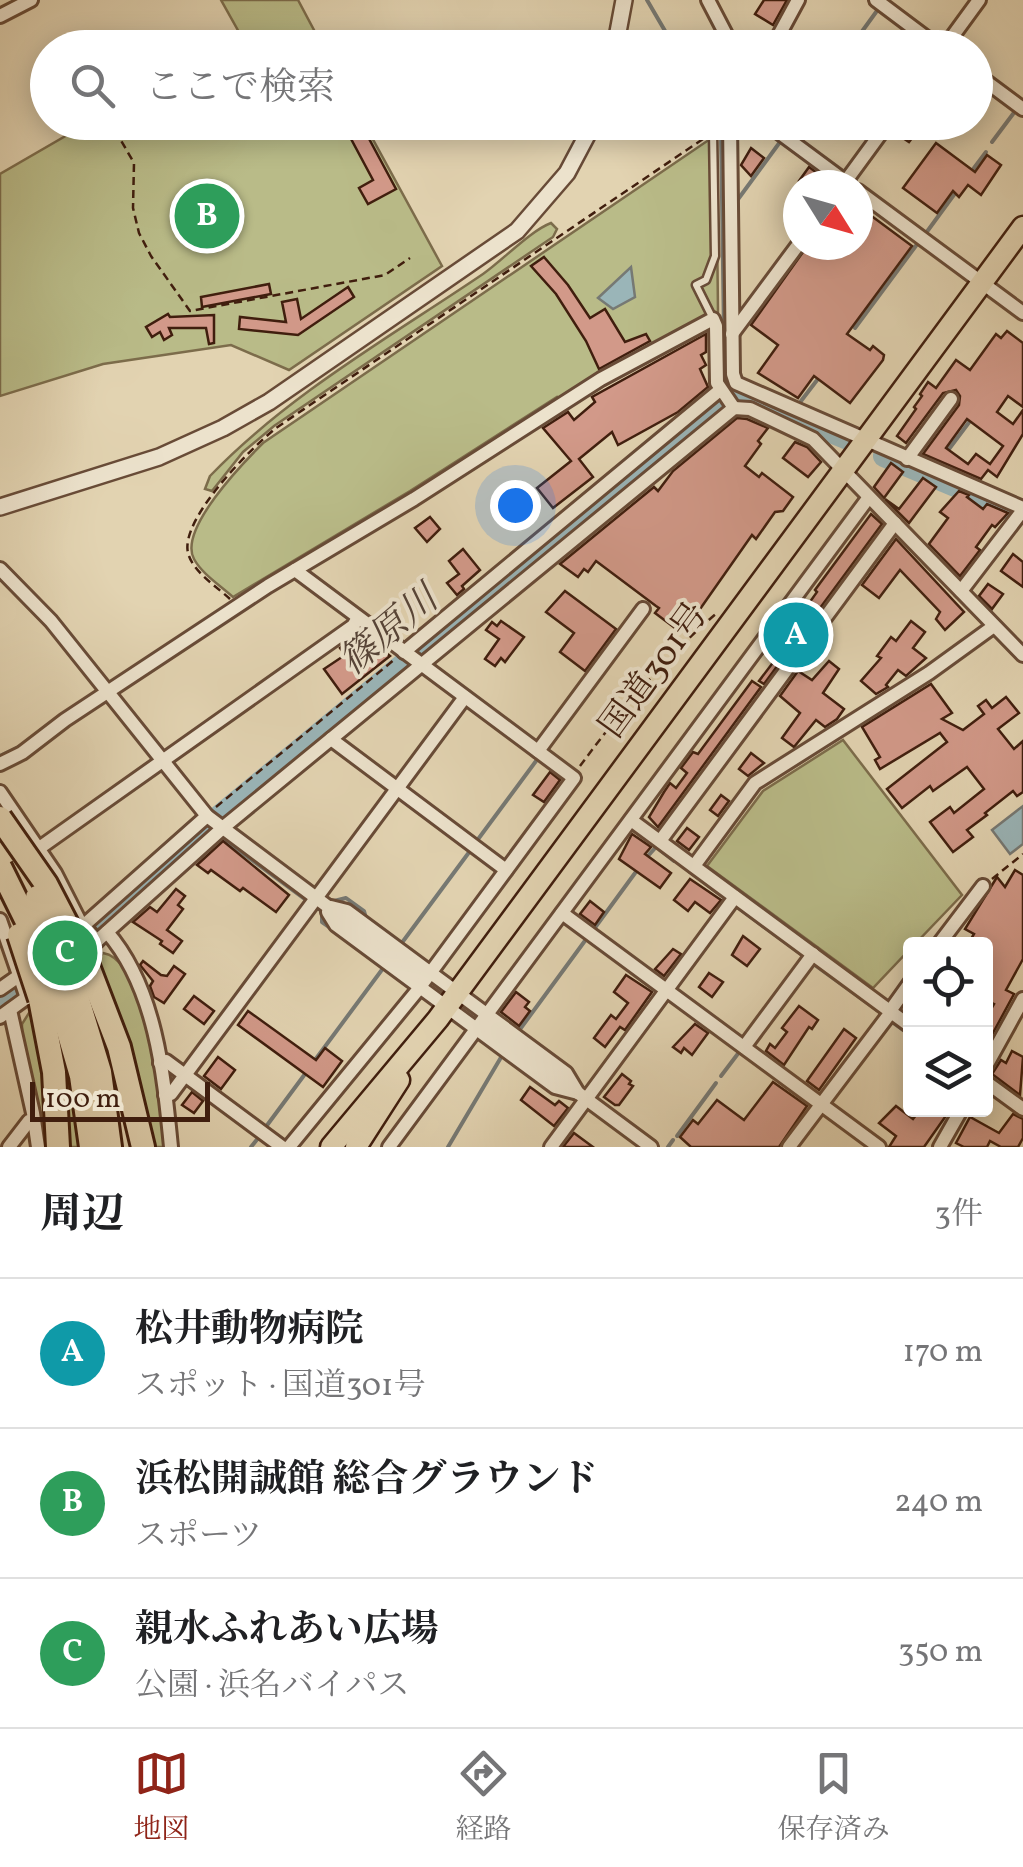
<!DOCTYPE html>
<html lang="ja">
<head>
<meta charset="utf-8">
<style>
  body { margin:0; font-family:Vollkorn,"Noto Serif JP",serif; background:#f6f6f6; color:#202124 }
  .controls { position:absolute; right:30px; bottom:30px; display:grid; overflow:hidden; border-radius:10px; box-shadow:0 5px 25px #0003 }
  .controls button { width:90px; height:90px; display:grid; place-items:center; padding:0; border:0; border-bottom:2px solid #e0e0e0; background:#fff; color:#202124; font:50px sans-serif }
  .compass { position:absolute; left:783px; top:170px; width:90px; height:90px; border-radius:50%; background:#fff; box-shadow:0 5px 25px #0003; rotate:127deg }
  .scale { position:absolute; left:30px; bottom:25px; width:180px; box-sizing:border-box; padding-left:10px; border:5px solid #401e0e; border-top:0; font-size:28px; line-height:35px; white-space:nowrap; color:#401e0e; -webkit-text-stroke:8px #ece2cc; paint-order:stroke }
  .you { position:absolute; left:515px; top:505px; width:35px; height:35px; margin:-25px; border:8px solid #fff; border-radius:50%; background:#1a73e8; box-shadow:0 0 0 15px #1a73e833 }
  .badge { display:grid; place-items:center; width:65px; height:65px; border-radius:50%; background:#8f2418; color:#fff; font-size:32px; font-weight:700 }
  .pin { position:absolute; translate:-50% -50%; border:5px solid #fff; box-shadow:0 2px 10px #0006 }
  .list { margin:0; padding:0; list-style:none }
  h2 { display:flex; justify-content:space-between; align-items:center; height:130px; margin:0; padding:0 40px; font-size:42px }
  h2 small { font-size:32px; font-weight:400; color:#757577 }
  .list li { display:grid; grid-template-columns:65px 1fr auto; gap:30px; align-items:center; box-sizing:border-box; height:150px; padding:0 40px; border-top:2px solid #e0e0e0 }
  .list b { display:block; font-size:38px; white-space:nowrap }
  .list p { margin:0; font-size:32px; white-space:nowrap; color:#757577 }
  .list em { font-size:32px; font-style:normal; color:#757577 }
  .icon { flex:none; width:55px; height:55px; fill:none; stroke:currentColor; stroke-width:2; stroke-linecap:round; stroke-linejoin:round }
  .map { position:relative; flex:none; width:1023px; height:1147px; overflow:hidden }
  .search { position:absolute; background:#fff; box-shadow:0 5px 25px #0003; left:30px; right:30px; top:30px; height:110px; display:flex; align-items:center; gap:25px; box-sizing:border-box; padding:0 35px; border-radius:55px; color:#757577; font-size:38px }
  .sheet { height:580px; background:#fff }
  nav { display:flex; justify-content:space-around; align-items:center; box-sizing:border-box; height:140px; border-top:2px solid #e0e0e0; background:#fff; font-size:28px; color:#757577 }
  nav a { display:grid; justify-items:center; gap:5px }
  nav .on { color:#8f2418 }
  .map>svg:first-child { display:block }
</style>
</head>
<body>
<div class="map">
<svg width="1023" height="1147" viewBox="0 0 1023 1147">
  <rect width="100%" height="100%" fill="#e2d3b1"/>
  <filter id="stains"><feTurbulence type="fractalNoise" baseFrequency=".002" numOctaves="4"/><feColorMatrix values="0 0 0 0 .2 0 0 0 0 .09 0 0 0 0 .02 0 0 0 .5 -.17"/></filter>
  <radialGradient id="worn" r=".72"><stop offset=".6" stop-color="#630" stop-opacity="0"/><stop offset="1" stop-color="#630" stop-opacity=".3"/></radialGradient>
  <g fill="#b9bb88" stroke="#7c6c4b" stroke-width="2.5">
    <polygon points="221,0 298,0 323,47 217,47 240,34"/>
    <polygon points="88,123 364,123 442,266 289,370 231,345 103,364 0,396 0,174"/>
    <path d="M716 135 718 312 642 352 560 401 557 397 410 491 233 597C221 586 202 574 194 559 178 530 242 464 263 443Z"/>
    <path d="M551 223 557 229 553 237 274 426 243 452 212 491 205 489 210 476C289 394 390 337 483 274 503 260 530 231 551 223Z"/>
    <polygon points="843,740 962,895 915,944 910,944 910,949 873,988 707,866 763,791"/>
    <path d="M103 953C147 959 162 1109 166 1147H149L96 962Z"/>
    <polygon points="29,1013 36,1015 52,1147 43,1147 39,1112 22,1037 22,1024"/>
    <polygon points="59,1045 69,1079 79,1147 64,1147"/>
  </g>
  <g fill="#9ab5b8" stroke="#767974" stroke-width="2.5">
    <polygon points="631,267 635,297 613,309 598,298"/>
    <polygon points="1023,806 1023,844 1010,854 992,830"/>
  </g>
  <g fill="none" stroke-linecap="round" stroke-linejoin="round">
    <g stroke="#767974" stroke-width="4">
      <polyline points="647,0 675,48"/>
      <polyline points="850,48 879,8"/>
      <polyline points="721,129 724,333"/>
      <polyline points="787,132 795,122"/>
      <polyline points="992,142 1016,110"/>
      <polyline points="971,172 986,152"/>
      <polyline points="736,202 780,142"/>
      <polyline points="926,233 956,192"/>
      <polyline points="855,328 918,243"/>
      <polyline points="725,356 725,381 739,396"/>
      <polyline points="801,401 821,375"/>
      <polyline points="946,453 970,421"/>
      <polyline points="0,756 23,745"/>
      <polyline points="222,838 306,900"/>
      <polyline points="476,842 539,757"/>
      <polyline points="660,850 674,861"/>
      <polyline points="647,857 656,847"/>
      <polyline points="690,872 726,899"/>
      <polyline points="330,902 346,898 364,911 366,918"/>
      <polyline points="736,906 805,957"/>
      <polyline points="316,907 322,911 322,922 332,929"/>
      <polyline points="594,929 638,869"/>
      <polyline points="397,942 401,944 470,851"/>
      <polyline points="812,963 881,1013"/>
      <polyline points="892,1022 910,1035"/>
      <polyline points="518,1032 587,938"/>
      <polyline points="315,1060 384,967"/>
      <polyline points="721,1076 740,1051"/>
      <polyline points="265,1128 305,1074"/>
      <polyline points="677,1136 716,1083"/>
      <polyline points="251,1147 259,1137"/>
      <polyline points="448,1147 503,1054"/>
      <polyline points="668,1147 673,1140"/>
    </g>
    <g stroke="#9ab5b8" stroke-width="22">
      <polyline points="884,456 1017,512"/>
      <polyline points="74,946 218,817 718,404 732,397 747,397 848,439"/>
      <polyline points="0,1003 42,973"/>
    </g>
  </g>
  <g fill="#d29989" stroke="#401e0e" stroke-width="2.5" fill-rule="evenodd">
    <polygon points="764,0 787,0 773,25 755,14"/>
    <polygon points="342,122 360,122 396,189 368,204 359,188 373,180"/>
    <polygon points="899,122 916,122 913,127 918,130 909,142 894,132"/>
    <polygon points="936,143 975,172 987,155 1001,165 981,195 968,185 959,197 953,191 937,213 903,188"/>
    <polygon points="751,148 764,158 751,176 741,165"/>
    <polygon points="809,167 833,185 805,185 799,181"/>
    <polygon points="858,206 912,246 847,334 870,350 873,346 884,355 883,360 850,403 814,376 798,398 758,373 778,345 751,325 808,245 858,245"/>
    <polygon points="544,257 568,285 590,318 605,309 625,342 646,334 650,341 599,369 586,341 556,294 531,266"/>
    <polygon points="269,284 271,294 202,307 201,297"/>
    <polygon points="348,287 354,297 298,335 239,329 240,317 286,322 282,302 297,299 301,319"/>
    <polygon points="168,314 170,317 214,315 214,343 209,344 206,328 169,328 172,335 164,340 160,332 152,337 146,327"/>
    <path d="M1007 331 1023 343V407L1008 396 997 412 1013 424 1023 410V434L997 477 988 470 981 479 923 454 959 405 960 396 956 390 943 393 906 443 897 436 916 409 914 407 922 396 920 394 928 382 936 388 956 360 970 370 996 334 1001 338ZM967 419 1003 446 990 464 976 454 968 464 946 448Z"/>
    <polygon points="706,334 706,352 701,355 706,365 700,369 708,387 678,412 618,445 612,432 579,459 593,477 553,508 537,488 571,461 543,428 568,412 574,420 595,402 592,397"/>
    <polygon points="737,418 747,419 768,428 758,441 761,444 745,466 759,477 762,473 793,497 783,511 775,512 756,539 752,535 686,629 683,626 679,631 655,613 659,608 656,606 596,561 588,572 584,569 578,577 560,564 654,487 658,491 673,471"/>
    <polygon points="795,442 807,447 821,462 808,477 783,458"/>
    <polygon points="891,463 903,472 884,498 874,487"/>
    <polygon points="923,478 936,487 909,523 885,499 899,509"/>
    <polygon points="959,491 969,495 967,497 983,509 987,504 1008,513 995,527 992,525 976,547 980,550 960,576 929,544 948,518 940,512"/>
    <polygon points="871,514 882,524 764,684 759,681 781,652 772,645 779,636 782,638 788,633 817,592 815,590"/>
    <polygon points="430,517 440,529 427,542 415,528"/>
    <polygon points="896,539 964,612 945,630 936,619 940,612 900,570 879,598 862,585"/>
    <polygon points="463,549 480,570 462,586 464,589 457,595 447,583 459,574 449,561"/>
    <polygon points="1013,554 1023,562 1023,587 1001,571"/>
    <polygon points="988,584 1003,594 992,609 979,596"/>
    <polygon points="565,591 616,629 585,671 560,652 574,633 546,612"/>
    <polygon points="501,621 524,637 505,662 501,658 495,666 485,659 499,639 486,630 492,622 497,626"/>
    <polygon points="911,621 925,632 913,648 926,658 906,676 898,670 886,685 888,687 876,694 861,681 881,658 877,656 891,637 896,641"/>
    <polygon points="361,632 390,656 342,694 324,669 345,655 340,648"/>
    <polygon points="829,661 839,669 823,693 844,709 837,719 825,727 816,720 794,747 782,738 800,713 780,696 798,671 812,680"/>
    <polygon points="752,681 761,687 658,827 649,817 664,792 670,783 676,788 687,773 681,768 693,752 698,754"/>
    <polygon points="931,684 952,713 942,719 963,730 984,714 978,706 986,700 992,708 1006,697 1019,713 998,729 1014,749 1023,741 1023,792 1017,796 1013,791 985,813 987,815 967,830 973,837 953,852 930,822 950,807 954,813 984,789 967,767 933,791 930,786 902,808 887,789 947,742 940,733 880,769 875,760 880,757 862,727"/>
    <polygon points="751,753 764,763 748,776 739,769"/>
    <polygon points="550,772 560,780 544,802 533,795"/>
    <polygon points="721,795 729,801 718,816 710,810"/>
    <polygon points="687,828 699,837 689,850 677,841"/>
    <polygon points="632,834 651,847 645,854 671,873 660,888 619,859"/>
    <polygon points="223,841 289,895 276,912 243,888 240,891 211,870 208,873 197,865"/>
    <polygon points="1015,870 1023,875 1023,959 1006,990 1014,994 986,1046 986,1018 994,1004 986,1000 986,944 968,944 974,934 965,929 997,877 1005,887"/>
    <polygon points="690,879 721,900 710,913 695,902 688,911 674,900"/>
    <polygon points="176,889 185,896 178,905 183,909 167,930 182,941 173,953 160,944 162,941 133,922 150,907 157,912"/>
    <polygon points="590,901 604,912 595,925 580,914"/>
    <polygon points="743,936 760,949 747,966 732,955"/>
    <polygon points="673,949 681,954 664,976 655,969"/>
    <polygon points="143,961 161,975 167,976 174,966 185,974 164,1003 154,997 150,986 153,981 140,965"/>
    <polygon points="709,973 723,982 712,997 699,987"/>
    <polygon points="626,975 652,992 625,1030 620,1027 605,1047 594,1038 611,1015 616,1019 628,1003 614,992"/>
    <polygon points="516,992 529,1002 525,1007 530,1011 519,1026 501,1012"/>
    <polygon points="194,996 214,1011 204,1024 184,1009"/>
    <polygon points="799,1006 818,1020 812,1029 809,1027 784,1065 766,1051 770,1044 775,1048 787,1032 782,1028"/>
    <polygon points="248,1011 316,1060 325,1048 342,1061 323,1087 238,1025"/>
    <polygon points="695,1024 708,1033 692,1055 684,1048 681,1053 673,1047"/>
    <polygon points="844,1029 856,1038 819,1090 807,1081"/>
    <polygon points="1012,1051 1023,1057 1020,1095 992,1074 1001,1060 1006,1063"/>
    <polygon points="218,1057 235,1070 221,1089 204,1076"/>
    <polygon points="622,1074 631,1081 629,1084 633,1086 619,1105 615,1105 604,1097"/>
    <polygon points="773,1082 807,1106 779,1147 691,1147 680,1137 693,1120 698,1124 717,1100 744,1120"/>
    <polygon points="530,1087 555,1105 559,1101 568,1108 554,1126 521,1100"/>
    <polygon points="192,1092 203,1101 194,1113 182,1105"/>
    <polygon points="896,1106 913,1119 920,1110 950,1110 924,1147 889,1147 896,1136 879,1123"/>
    <polygon points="1013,1114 1023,1119 1023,1138 1018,1147 1001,1147 990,1141 987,1147 964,1147 956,1143 970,1117 999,1133"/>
    <polygon points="574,1133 593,1147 563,1147"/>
  </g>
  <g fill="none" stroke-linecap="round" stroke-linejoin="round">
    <polyline stroke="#c2af90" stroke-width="12" stroke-dasharray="12 6" stroke-linecap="butt" points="419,975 485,1024"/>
    <defs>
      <polyline id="service" points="712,317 696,285 706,280 715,256 713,131 729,122"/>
      <g id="minor">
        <polyline points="708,0 733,48"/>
        <polyline points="876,0 940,48"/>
        <polyline points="0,16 31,0"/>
        <polyline points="772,48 798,0"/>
        <polyline points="944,48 979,0"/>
        <polyline points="976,74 1023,109"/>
        <polyline points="730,122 733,374 736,383 1023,508"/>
        <polyline points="765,122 850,185"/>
        <polyline points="843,185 889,122"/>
        <polyline points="858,191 1023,313"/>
        <polyline points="732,334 798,245"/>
        <polyline points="907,459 951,399"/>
        <polyline points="0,569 51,621 207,816 419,975"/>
        <polyline points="961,591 1023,510"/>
        <polyline points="404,652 720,390"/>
        <polyline points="331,739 506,870"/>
        <polyline points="538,751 643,609"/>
        <polyline points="0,764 22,753 65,720 268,586 414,499 601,379 713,319 716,326 717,383 734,408"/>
        <polyline points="0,792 55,873 80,922 97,941"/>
        <polyline points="631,820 910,1026"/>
        <polyline points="660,841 895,523"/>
        <polyline points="38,849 353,626 358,618"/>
        <polyline points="694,866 755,783 929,673 994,626"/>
        <polyline points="331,907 347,911 566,1073 578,1093"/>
        <polyline points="328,912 336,925 555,1087 578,1093"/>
        <polyline points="562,913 879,1147"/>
        <polyline points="0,920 27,998"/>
        <polyline points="83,926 207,816"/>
        <path d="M107 932C156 988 164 1076 171 1147"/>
        <polyline points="939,944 983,886"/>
        <polyline points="79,957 225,826 734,408 750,409 813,439 1023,655"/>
        <polyline points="0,989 20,975"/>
        <polyline points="10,1010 33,1113 38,1147"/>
        <polyline points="890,1011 910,983"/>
        <polyline points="0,1017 40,988"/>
        <polyline points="485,1024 651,1147"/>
        <polyline points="744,1047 813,954"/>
        <polyline points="160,1063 166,1061 282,1147"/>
        <polyline points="986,1066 1023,999"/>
        <polyline points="986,1082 1023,1109"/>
        <polyline points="165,1095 171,1094 465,697"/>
        <polyline points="9,1147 29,1121 34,1120"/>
        <polyline points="289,1147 417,991 574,778 295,570"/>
        <polyline points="389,1147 869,497"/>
        <polyline points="551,1147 735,897"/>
        <polyline points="789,1147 891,1012"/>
        <polyline points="940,1147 961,1110"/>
      </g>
      <g id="tertiary">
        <polyline points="615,48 624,0"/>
        <polyline points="0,507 159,457 223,428 269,402 517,231 567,173 594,122"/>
      </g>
      <g id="trunk">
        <polyline points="331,1147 438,1019 1023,227"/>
        <polyline points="356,1147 399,1080"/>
      </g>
      <g id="motorway">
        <polyline points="86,961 119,1047 143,1147"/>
        <polyline points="70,973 100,1072 110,1147"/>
        <polyline points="55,986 81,1076 91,1147"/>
        <polyline points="40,999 54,1072 58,1147"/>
      </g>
    </defs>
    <use href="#service" stroke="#684b37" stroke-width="11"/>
    <use href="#minor" stroke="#684b37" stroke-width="18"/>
    <use href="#tertiary" stroke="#684b37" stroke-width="20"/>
    <use href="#trunk" stroke="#401e0e" stroke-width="25"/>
    <use href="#motorway" stroke="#401e0e" stroke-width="28"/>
    <g stroke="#401e0e" stroke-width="2.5" stroke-dasharray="8 5" stroke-linecap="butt">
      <polyline points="115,130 134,163 133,208 139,233 151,256 190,311 385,275 410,258"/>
      <path d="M230 599C216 586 193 572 188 553 180 519 250 449 276 428L703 139"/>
      <path d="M580 766C620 712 665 657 717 613"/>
      <polyline points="216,807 395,659"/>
      <polyline points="992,879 1023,854"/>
    </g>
    <use href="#service" stroke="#ece2cc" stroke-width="6"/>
    <use href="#minor" stroke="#ece2cc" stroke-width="12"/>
    <use href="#tertiary" stroke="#ece2cc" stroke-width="15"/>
    <use href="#trunk" stroke="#e2d3b1" stroke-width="20"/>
    <use href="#motorway" stroke="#e2d3b1" stroke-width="22"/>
    <defs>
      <g id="motorway-bridge">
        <polyline points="0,818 46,884 86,961"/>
        <polyline points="0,867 38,944 55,986"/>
        <polyline points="37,897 70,973"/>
        <polyline points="19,935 40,999"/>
      </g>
    </defs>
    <use href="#motorway-bridge" stroke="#401e0e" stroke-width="28" stroke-linecap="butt"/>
    <use href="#motorway-bridge" stroke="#e2d3b1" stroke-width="22"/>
  </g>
  <g text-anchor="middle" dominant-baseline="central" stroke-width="8" stroke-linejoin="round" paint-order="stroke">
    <g font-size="35" fill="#401e0e" stroke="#ece2cc">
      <text transform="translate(655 671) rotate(-54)">国道301号</text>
    </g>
    <g font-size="38" font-style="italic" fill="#564438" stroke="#ece2cc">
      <text transform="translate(390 632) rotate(-40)">篠原川</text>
    </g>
  </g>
  <rect width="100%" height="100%" filter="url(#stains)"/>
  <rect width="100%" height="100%" fill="url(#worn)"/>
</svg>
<div class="controls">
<button><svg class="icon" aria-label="locate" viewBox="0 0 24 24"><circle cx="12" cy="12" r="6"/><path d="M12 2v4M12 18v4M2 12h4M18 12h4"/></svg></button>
<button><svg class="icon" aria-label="layers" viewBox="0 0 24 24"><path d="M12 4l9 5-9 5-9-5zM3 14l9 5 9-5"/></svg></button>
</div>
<svg class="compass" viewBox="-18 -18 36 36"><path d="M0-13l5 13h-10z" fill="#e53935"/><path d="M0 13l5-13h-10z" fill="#757577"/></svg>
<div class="scale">100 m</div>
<div class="you"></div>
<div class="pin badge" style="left:796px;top:635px;background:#0f9aa8">A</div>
<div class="pin badge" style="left:207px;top:216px;background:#2e9e5b">B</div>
<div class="pin badge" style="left:65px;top:953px;background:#2e9e5b">C</div>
<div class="search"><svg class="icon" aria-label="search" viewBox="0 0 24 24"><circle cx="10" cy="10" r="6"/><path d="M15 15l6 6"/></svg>ここで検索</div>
</div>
<section class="sheet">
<h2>周辺<small>3件</small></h2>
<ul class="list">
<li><span class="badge" style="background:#0f9aa8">A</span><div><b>松井動物病院</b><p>スポット · 国道301号</p></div><em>170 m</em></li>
<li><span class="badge" style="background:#2e9e5b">B</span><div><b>浜松開誠館 総合グラウンド</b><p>スポーツ</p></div><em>240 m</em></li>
<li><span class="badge" style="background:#2e9e5b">C</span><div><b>親水ふれあい広場</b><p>公園 · 浜名バイパス</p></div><em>350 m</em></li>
</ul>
</section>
<nav>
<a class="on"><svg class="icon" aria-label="map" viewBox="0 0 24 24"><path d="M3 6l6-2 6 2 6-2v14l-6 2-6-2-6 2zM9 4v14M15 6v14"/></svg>地図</a>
<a><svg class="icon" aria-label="directions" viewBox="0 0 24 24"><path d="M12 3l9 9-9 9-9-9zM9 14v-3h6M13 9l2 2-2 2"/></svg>経路</a>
<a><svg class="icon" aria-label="saved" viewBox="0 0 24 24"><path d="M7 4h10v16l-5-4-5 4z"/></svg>保存済み</a>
</nav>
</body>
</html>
